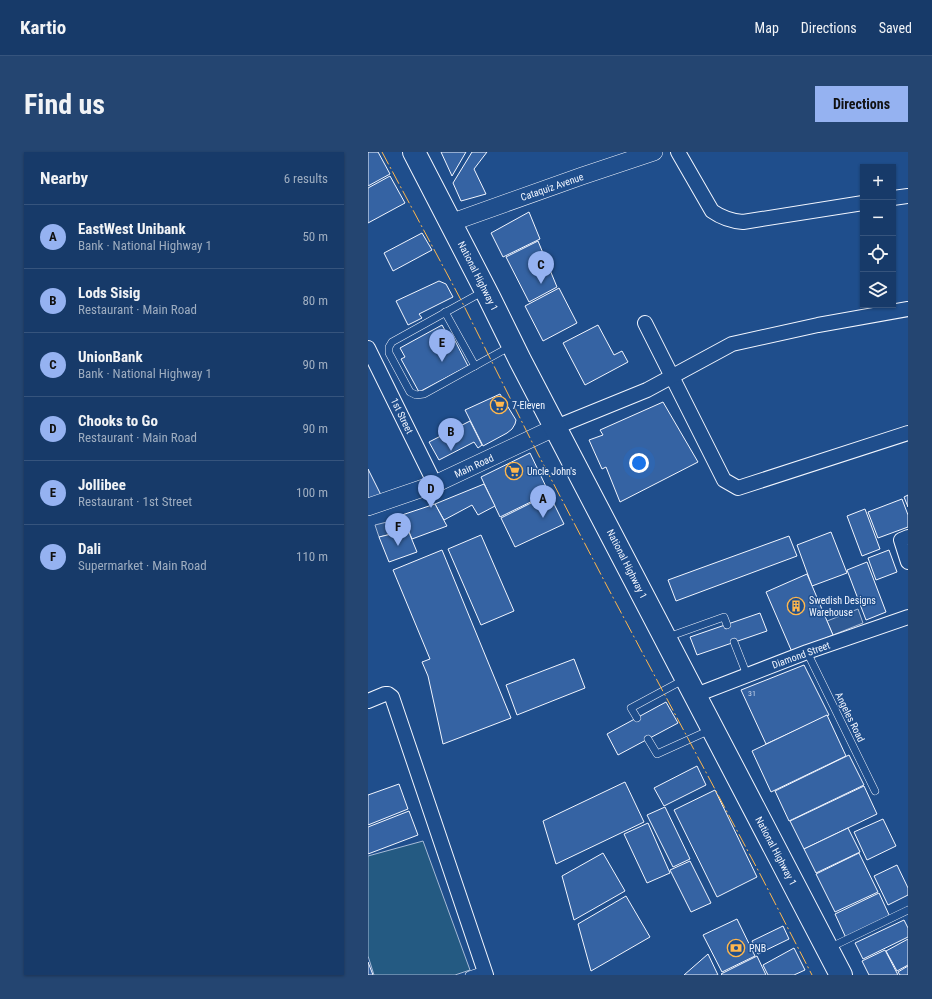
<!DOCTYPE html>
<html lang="en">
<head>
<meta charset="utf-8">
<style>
  body { margin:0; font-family:"Roboto Condensed",sans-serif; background:#244571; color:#f1f3f6 }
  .controls { position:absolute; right:12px; top:12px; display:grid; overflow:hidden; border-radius:0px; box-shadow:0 1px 3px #0004 }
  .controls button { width:36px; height:36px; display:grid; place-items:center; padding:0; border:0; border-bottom:1px solid #36547d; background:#173a69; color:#f1f3f6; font:20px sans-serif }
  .you { position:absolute; left:271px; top:311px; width:14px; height:14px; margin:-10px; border:3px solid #fff; border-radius:50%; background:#1a73e8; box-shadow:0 0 0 6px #1a73e833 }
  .badge { display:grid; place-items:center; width:26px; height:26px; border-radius:50%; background:#95b2f1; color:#111; font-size:13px; font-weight:700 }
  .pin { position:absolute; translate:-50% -33px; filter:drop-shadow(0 1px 2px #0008) }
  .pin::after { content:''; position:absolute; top:21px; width:14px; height:12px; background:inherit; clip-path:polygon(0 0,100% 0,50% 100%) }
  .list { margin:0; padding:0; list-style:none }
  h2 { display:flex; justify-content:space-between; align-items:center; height:52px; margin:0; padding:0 16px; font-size:17px }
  h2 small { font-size:13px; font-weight:400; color:#9eadc0 }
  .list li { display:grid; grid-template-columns:26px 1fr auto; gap:12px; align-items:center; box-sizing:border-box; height:64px; padding:0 16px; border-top:1px solid #36547d }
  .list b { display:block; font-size:15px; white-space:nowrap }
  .list p { margin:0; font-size:13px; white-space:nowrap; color:#9eadc0 }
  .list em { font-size:13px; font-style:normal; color:#9eadc0 }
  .icon { flex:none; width:22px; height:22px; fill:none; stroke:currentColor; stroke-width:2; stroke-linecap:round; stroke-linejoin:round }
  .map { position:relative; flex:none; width:540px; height:823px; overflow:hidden; border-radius:0px }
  header { display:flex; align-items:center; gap:24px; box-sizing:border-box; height:56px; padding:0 20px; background:#173a69; border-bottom:1px solid #36547d }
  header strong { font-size:19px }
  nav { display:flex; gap:22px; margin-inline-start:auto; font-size:14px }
  .intro { display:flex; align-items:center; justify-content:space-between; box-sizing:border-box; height:96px; padding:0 24px }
  h1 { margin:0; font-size:28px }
  .button { padding:10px 18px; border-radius:0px; background:#95b2f1; color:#111; font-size:14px; font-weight:700 }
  main { display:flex; gap:24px; padding:0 24px }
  aside { flex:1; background:#173a69; border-radius:0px; box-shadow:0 1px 3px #0004 }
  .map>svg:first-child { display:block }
</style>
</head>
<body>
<header>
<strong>Kartio</strong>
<nav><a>Map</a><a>Directions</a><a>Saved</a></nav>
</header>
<div class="intro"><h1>Find us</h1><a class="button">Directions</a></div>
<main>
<aside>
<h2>Nearby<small>6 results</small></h2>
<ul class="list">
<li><span class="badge">A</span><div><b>EastWest Unibank</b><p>Bank · National Highway 1</p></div><em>50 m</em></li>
<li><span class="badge">B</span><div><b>Lods Sisig</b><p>Restaurant · Main Road</p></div><em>80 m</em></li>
<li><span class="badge">C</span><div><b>UnionBank</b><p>Bank · National Highway 1</p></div><em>90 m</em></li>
<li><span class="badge">D</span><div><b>Chooks to Go</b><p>Restaurant · Main Road</p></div><em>90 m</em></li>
<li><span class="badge">E</span><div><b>Jollibee</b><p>Restaurant · 1st Street</p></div><em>100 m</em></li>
<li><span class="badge">F</span><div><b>Dali</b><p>Supermarket · Main Road</p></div><em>110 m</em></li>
</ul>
</aside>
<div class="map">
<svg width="540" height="823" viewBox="0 0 540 823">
  <rect width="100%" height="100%" fill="#1f4e8c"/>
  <polygon fill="#245a82" stroke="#a8bbd7" points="55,689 102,818 87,823 6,823 0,804 0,704"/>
  <g fill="#305b95" stroke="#a8bbd7">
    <polygon points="35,366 40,378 11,385 7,373"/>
    <polygon points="490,457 495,471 465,483 459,469"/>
  </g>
  <g fill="#3563a3" stroke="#f2f6ff">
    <polygon points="0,0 10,0 22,22 0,34"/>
    <polygon points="73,0 98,0 84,24"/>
    <polygon points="104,0 119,0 106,17 118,42 93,49 85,31"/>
    <polygon points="22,24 37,51 0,71 0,36"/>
    <polygon points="161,60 172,87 135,105 123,81"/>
    <polygon points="54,81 64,98 25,119 16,101"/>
    <polygon points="170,89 189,135 161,150 138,105"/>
    <polygon points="71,129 78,132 85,145 51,162 54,166 40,173 28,149"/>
    <polygon points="191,136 209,171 175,189 157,154"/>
    <polygon points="74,173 82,187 85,185 100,214 51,240 33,207 37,205 32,196"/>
    <polygon points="230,173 246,203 254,199 260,210 217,233 195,191"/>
    <polygon points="132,242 148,268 147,272 144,277 139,281 115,294 97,258"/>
    <polygon points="295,250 330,310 252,350 238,315 234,317 221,288 235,283 232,278"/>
    <polygon points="102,269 114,293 110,296 106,290 71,308 61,290"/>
    <polygon points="162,301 181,341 132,365 113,325"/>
    <polygon points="0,317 15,347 0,350"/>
    <polygon points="116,332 127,354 110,363 104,353 76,368 67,352"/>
    <polygon points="181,342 196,372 147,395 133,366"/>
    <polygon points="540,343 540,355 536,345"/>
    <polygon points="534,347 540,363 540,375 510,386 500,360"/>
    <polygon points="67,352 79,374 44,387 34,363"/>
    <polygon points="497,357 512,397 494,404 479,364"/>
    <polygon points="40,378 49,400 21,410 11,385"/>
    <polygon points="463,380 479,421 444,434 429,393"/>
    <polygon points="113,383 146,459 113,473 80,397"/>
    <polygon points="421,384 429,404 308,449 300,428"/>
    <polygon points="74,398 143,566 75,592 60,524 54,510 62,507 25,418"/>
    <polygon points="521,398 529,420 508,428 500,406"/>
    <polygon points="499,410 518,460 498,468 479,418"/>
    <polygon points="439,422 465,483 424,500 398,440"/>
    <polygon points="392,461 399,479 329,503 322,485"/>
    <polygon points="206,507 217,536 149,563 138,533"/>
    <polygon points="436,513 461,563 398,592 373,538"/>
    <polygon points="298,550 310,571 250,603 239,582"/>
    <polygon points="459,563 478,604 403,640 384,599"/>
    <polygon points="481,603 496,633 421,669 407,639"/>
    <polygon points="329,614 338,633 296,654 286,636"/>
    <polygon points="257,630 276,670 188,712 175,669"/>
    <polygon points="31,632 40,657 0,673 0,643"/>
    <polygon points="496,634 509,662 436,697 422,669"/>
    <polygon points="347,638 389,725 349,745 306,658"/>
    <polygon points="297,655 322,707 305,715 279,663"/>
    <polygon points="41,659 50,683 0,702 0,675"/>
    <polygon points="515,667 528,694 499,708 486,680"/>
    <polygon points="280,671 302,721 279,731 256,682"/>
    <polygon points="480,676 492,700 448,721 436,697"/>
    <polygon points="235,701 257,739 206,768 194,724"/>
    <polygon points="491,701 510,740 467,760 448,722"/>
    <polygon points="322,709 343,751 323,760 302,718"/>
    <polygon points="529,713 540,736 540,743 520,753 506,724"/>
    <polygon points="511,741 522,765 478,786 467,762"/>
    <polygon points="258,744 282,785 223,819 210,772"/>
    <polygon points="369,767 387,804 354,820 335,783"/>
    <polygon points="536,768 540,776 540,785 495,807 487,791"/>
    <polygon points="415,774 421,787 390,802 384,789"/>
    <polygon points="540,787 540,813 529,819 518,799"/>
    <polygon points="426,796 437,818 426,823 400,823 395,813"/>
    <polygon points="517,798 530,823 501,823 494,809"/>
    <polygon points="340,802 350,823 316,823"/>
    <polygon points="389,804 398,823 354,823 353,822"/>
    <polygon points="0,810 5,823 0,823"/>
    <polygon points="540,814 540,823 532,823 530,820"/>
  </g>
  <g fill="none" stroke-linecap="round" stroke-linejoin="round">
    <defs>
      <g id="service">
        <polyline points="116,139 24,190 21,195 21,201 42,240 48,243 56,242 143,194"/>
        <polyline points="77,160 107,214"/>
        <polyline points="300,485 356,465 359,473"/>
        <polyline points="366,490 379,523"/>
        <polyline points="439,500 507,639"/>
        <polyline points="269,566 263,556 317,527"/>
        <polyline points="280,587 289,602 342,578"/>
        <polyline points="461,796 540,758"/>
        <polyline points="101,823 116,818"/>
      </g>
      <g id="minor">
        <path d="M310 0 344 59C354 66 363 69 375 70L495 51"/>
        <polyline points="525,46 540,44"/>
        <polyline points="277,171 356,328 370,336 540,281"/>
        <polyline points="0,196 67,332"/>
        <polyline points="188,275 279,238 364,192 450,173 540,157"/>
        <polyline points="540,385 533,388 540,410"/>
        <polyline points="328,543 439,500 540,465"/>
        <polyline points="0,549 17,542 20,542 24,545 118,823"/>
      </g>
      <g id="tertiary">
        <polyline points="82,71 214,24 286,0"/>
        <polyline points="0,355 67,332 188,275"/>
      </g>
      <polyline id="trunk" points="46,0 121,145 152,208 473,823"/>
    </defs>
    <use href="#service" stroke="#f2f6ff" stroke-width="8"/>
    <use href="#minor" stroke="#f2f6ff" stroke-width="16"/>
    <use href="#tertiary" stroke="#f2f6ff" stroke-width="18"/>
    <use href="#trunk" stroke="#f2f6ff" stroke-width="24"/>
    <use href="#service" stroke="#1f4e8c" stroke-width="7"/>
    <use href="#minor" stroke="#1f4e8c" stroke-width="14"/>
    <use href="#tertiary" stroke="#1f4e8c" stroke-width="17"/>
    <use href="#trunk" stroke="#1f4e8c" stroke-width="22"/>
    <polyline stroke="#ffb74d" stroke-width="1" stroke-dasharray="14 3 2 3" stroke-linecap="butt" points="14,0 93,148 170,302 240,436 391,720 444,823"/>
  </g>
  <defs>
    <symbol id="supermarket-ring" viewBox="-11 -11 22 22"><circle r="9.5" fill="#1f4e8c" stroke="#ffb74d" stroke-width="1.5"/><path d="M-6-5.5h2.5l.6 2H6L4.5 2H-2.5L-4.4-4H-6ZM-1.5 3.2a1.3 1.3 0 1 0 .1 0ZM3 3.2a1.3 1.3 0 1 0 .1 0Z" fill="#ffb74d"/></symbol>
    <symbol id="building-ring" viewBox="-11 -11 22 22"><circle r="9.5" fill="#1f4e8c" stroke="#ffb74d" stroke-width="1.5"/><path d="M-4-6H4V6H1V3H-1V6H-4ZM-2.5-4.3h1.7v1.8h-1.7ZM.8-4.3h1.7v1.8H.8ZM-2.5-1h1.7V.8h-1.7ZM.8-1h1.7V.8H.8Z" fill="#ffb74d"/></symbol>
    <symbol id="bank-ring" viewBox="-11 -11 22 22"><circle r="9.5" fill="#1f4e8c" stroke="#ffb74d" stroke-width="1.5"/><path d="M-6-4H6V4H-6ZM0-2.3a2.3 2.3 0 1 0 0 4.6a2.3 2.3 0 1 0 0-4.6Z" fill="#ffb74d"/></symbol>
  </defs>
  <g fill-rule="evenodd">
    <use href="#supermarket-ring" x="121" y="243" width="20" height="20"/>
    <use href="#supermarket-ring" x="136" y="309" width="20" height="20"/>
    <use href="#building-ring" x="418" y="444" width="20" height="20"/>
    <use href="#bank-ring" x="358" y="786" width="20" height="20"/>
  </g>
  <g text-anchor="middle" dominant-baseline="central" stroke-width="3" stroke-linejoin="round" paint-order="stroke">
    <g font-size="8" fill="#c3d1e8">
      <text x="384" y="541">31</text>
    </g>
    <g font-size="10" fill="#f2f6ff" stroke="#1f4e8c">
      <text transform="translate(184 35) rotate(-19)">Cataquiz Avenue</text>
      <text transform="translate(110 124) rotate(63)">National Highway 1</text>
      <text transform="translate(34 264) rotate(64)">1st Street</text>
      <text transform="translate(106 314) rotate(-25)">Main Road</text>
      <text transform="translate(259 412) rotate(63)">National Highway 1</text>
      <text transform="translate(433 503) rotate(-20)">Diamond Street</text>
      <text transform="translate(482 565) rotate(64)">Angeles Road</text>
      <text transform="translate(408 699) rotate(62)">National Highway 1</text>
    </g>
    <g font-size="10" fill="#f2f6ff" stroke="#1f4e8c" text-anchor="start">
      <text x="144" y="253">7-Eleven</text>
      <text x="159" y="319">Uncle John's</text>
      <text x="441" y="448">Swedish Designs<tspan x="441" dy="12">Warehouse</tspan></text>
      <text x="381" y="796">PNB</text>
    </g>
  </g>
</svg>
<div class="controls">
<button>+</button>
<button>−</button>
<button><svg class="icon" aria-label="locate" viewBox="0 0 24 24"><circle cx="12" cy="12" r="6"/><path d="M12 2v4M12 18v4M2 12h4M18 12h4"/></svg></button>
<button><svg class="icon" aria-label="layers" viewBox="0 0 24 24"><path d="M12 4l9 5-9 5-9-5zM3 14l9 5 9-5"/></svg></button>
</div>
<div class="you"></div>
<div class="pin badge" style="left:175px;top:366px">A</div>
<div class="pin badge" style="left:83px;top:299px">B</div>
<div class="pin badge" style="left:173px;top:132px">C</div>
<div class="pin badge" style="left:63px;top:356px">D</div>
<div class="pin badge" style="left:74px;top:210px">E</div>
<div class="pin badge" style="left:30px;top:394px">F</div>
</div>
</main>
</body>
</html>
